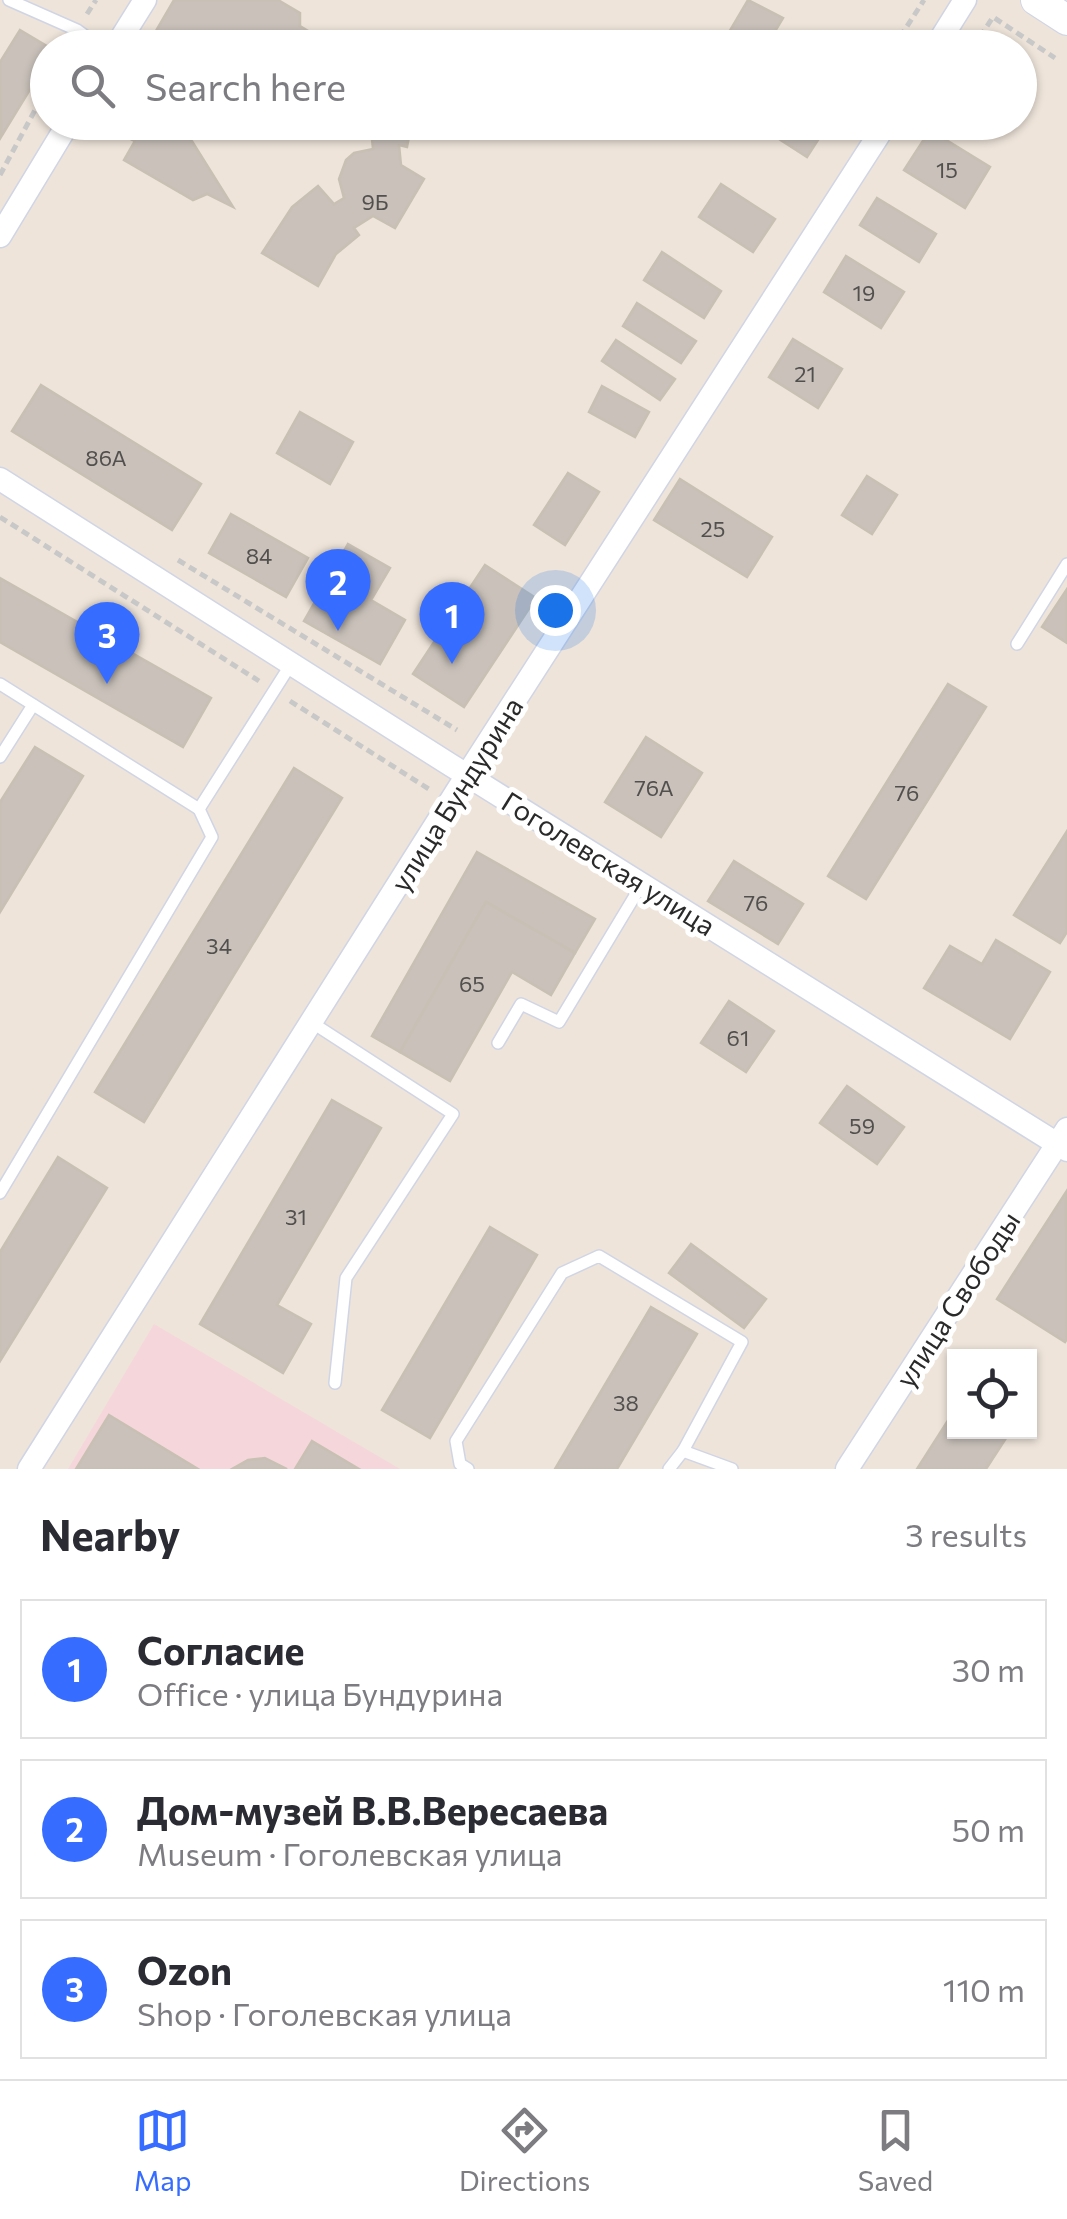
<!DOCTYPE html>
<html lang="en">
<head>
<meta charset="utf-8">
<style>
  body { margin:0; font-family:Commissioner,sans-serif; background:#f7f7f7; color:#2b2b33 }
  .controls { position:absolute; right:30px; bottom:30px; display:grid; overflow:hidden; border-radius:0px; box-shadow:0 2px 8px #0004 }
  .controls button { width:90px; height:90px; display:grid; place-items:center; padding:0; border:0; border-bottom:2px solid #e1e1e2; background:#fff; color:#2b2b33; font:50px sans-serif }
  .you { position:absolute; left:555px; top:610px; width:35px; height:35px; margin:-25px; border:8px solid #fff; border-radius:50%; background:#1a73e8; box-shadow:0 0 0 15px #1a73e833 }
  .badge { display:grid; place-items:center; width:65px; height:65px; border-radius:50%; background:#366cff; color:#fff; font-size:32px; font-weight:700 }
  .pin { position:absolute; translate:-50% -82px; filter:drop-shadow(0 2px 5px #0008) }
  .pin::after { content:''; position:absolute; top:52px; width:35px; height:30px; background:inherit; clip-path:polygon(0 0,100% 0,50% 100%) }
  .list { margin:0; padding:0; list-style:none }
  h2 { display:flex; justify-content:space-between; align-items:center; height:130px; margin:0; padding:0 40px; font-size:42px }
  h2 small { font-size:32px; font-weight:400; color:#7c7c81 }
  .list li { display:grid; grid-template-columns:65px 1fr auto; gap:30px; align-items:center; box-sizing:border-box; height:140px; margin:0 20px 20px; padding:0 20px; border:2px solid #e1e1e2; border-radius:0px }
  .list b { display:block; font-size:38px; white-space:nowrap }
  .list p { margin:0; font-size:32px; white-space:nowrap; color:#7c7c81 }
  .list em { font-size:32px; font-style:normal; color:#7c7c81 }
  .icon { flex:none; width:55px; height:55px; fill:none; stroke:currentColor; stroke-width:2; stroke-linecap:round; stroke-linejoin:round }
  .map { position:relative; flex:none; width:1067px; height:1469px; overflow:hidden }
  .search { position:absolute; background:#fff; box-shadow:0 2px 8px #0004; left:30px; right:30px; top:30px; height:110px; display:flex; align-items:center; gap:25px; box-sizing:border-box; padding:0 35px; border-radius:55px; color:#7c7c81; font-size:38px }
  .sheet { height:610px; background:#fff }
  nav { display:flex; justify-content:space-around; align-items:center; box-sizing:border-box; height:140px; border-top:2px solid #e1e1e2; background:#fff; font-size:28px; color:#7c7c81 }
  nav a { display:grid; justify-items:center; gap:5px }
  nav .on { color:#366cff }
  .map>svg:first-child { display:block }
</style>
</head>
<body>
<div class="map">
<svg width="1067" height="1469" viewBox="0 0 1067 1469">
  <rect width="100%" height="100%" fill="#eee4da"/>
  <polygon fill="#f5d7db" points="154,1324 400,1469 68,1469"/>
  <g fill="#c9c1ba" stroke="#c9c0b4" stroke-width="2.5">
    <polygon points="174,0 278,0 300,13 300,26 323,40 219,40 215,48 146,48"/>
    <polygon points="748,0 783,18 765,48 728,48 722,44"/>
    <polygon points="20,30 50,48 48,60 1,137 0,62"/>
    <polygon points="115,122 180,122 233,207 207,194 193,200 124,160 135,141 120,134"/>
    <polygon points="346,122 412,122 407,147 399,145 401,165 424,179 395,228 373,216 354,228 359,235 336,254 318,286 262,253 292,207 318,186 334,204 344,198 339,179 346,160 354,153 373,149 372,139 343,133"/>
    <polygon points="808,122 823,132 807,157 754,123"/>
    <polygon points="930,130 990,167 965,208 904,170"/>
    <polygon points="721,184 775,219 753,252 699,217"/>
    <polygon points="877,198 936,234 919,262 860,225"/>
    <polygon points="662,252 721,291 704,318 644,280"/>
    <polygon points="846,256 904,292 881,328 824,292"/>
    <polygon points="637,303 696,341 681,363 623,326"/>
    <polygon points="793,339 842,369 818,408 769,377"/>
    <polygon points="616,340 675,379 660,400 602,361"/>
    <polygon points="41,385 201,484 172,530 12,431"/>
    <polygon points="602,386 649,412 635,437 589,412"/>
    <polygon points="300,412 353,442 330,484 277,453"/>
    <polygon points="568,473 599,492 565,545 534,525"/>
    <polygon points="867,476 897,495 872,534 842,515"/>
    <polygon points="680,479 772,537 747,577 654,520"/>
    <polygon points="231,514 308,558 286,597 209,553"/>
    <polygon points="348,544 390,568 371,600 405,620 380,664 304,621"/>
    <polygon points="485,565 536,598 464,707 413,674"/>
    <polygon points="0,578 211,698 183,747 0,642"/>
    <polygon points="1067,589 1067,643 1042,627"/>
    <polygon points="948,684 986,707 866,899 828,876"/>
    <polygon points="646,737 702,773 661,837 605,802"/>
    <polygon points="35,747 83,776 0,912 0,802"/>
    <polygon points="294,768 342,798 144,1122 95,1092"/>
    <polygon points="1067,831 1067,932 1060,943 1014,915"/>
    <polygon points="477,852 595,919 575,953 486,902 400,1052 372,1036"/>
    <polygon points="734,861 803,904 778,944 708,901"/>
    <polygon points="486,902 575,953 551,995 512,972 450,1081 400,1052"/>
    <polygon points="996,940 1050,972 1010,1039 924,988 950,946 982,964"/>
    <polygon points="729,1001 774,1031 746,1072 701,1043"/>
    <polygon points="847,1086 904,1127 877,1164 820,1123"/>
    <polygon points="332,1100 381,1128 277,1305 311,1324 283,1373 200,1324"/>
    <polygon points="58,1157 107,1188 0,1361 0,1252"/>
    <polygon points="1066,1192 1067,1339 1065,1342 997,1299"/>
    <polygon points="490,1227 537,1255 430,1438 382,1410"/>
    <polygon points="691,1244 766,1299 744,1328 669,1273"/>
    <polygon points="651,1307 697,1334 617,1469 555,1469"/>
    <polygon points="954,1411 954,1432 1010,1432 986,1469 917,1469"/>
    <polygon points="109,1415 198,1469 76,1469"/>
    <polygon points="312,1441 359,1469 295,1469"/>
    <polygon points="265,1458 287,1469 232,1469 248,1460"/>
  </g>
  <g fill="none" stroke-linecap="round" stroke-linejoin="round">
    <defs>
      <g id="service">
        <polyline points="9,0 77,30 102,48"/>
        <polyline points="1017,644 1067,564"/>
        <polyline points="0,684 199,809 291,664"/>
        <polyline points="0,757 33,705"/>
        <polyline points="311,1022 453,1114 346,1278 335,1383"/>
        <polyline points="498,1043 521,1004 559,1022 642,884"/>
        <polyline points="0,1193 212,837 199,809"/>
        <polyline points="683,1451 732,1469"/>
        <polyline points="468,1469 460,1464 456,1441 562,1273 599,1256 742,1342 683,1451 669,1469"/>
      </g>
      <g id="minor">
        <polyline points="115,48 145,0"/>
        <polyline points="935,48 965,0"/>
        <polyline points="0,236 69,122"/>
        <polyline points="0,479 449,764 1067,1150"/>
        <polyline points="29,1469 467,775 887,122"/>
        <polyline points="847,1469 1067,1129"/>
      </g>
      <polyline id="tertiary" points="1036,0 1067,20"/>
    </defs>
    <use href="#service" stroke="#d0d5e5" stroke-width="14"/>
    <use href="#minor" stroke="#d0d5e5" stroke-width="25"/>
    <use href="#tertiary" stroke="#d0d5e5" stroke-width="32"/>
    <g stroke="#c8c8c8" stroke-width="5" stroke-dasharray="8 5" stroke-linecap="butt">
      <polyline points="87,14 96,0"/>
      <polyline points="893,48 924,0"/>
      <polyline points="973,48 993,17 1055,58"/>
      <polyline points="0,175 48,86"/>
      <polyline points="0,517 259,681"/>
      <polyline points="178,560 457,730"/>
      <polyline points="290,701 432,791"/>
    </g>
    <use href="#service" stroke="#fff" stroke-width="11"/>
    <use href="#minor" stroke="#fff" stroke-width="22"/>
    <use href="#tertiary" stroke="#fff" stroke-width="30"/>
  </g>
  <g text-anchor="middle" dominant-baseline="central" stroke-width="10" stroke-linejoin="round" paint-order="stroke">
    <g font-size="22" fill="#52504e">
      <text x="947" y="169">15</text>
      <text x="375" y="201">9Б</text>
      <text x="864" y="292">19</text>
      <text x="805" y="373">21</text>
      <text x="106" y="457">86А</text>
      <text x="713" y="528">25</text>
      <text x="259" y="555">84</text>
      <text x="654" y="787">76А</text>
      <text x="907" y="792">76</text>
      <text x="756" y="902">76</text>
      <text x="219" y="945">34</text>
      <text x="472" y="983">65</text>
      <text x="738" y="1037">61</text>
      <text x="862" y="1125">59</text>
      <text x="296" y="1216">31</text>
      <text x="626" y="1402">38</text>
    </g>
    <g font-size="28" fill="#2a2a2a" stroke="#fff">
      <text transform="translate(456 794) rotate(-58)">улица Бундурина</text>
      <text transform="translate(609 863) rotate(32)">Гоголевская улица</text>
      <text transform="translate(957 1299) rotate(-57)">улица Свободы</text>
    </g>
  </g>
</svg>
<div class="controls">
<button><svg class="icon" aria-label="locate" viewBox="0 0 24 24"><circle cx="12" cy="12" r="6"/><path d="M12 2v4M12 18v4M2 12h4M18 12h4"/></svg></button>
</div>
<div class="you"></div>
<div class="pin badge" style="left:452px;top:664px">1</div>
<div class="pin badge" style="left:338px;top:631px">2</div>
<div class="pin badge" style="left:107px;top:684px">3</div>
<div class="search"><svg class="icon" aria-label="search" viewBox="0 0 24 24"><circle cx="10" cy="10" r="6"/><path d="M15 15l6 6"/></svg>Search here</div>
</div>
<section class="sheet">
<h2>Nearby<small>3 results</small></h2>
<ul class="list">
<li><span class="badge">1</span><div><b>Согласие</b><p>Office · улица Бундурина</p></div><em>30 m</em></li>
<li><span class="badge">2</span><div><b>Дом-музей В.В.Вересаева</b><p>Museum · Гоголевская улица</p></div><em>50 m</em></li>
<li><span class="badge">3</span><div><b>Ozon</b><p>Shop · Гоголевская улица</p></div><em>110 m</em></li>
</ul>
</section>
<nav>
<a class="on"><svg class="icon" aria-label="map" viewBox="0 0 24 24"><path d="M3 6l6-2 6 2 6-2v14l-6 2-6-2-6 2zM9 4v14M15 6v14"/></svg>Map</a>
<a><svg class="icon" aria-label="directions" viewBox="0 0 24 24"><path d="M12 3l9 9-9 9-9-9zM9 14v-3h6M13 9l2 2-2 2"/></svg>Directions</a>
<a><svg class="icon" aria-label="saved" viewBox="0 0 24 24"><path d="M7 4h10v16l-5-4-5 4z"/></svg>Saved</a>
</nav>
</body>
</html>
